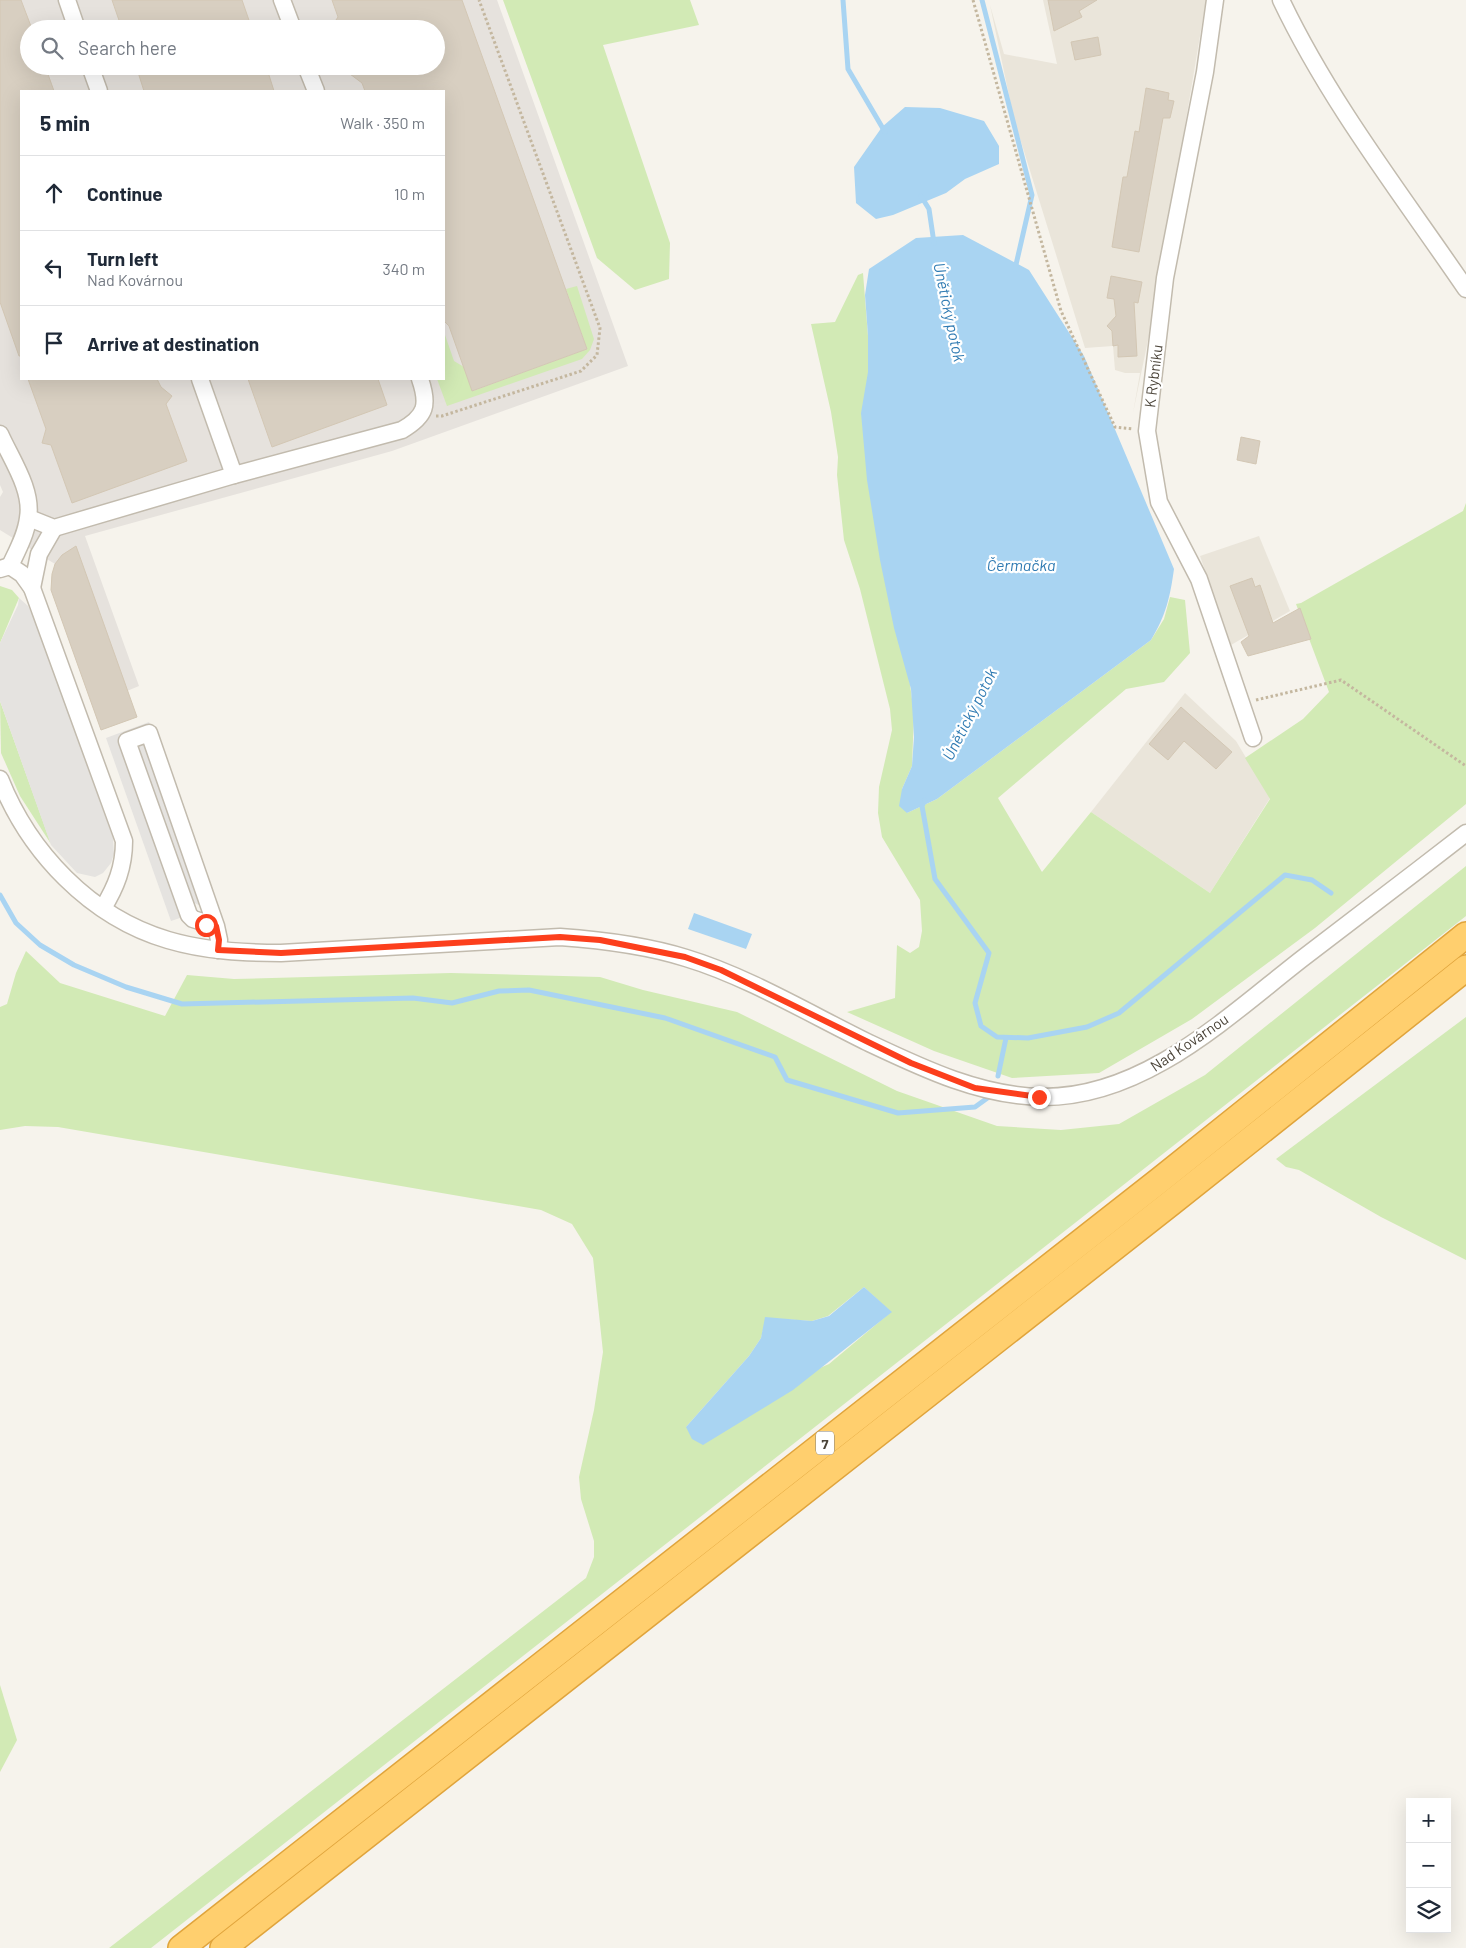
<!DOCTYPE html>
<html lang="en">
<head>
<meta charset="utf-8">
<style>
  body { margin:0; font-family:Barlow,sans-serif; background:#f6f6f7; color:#1f2937 }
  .controls { position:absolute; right:15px; bottom:15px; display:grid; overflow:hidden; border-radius:0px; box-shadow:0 5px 20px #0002 }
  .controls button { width:45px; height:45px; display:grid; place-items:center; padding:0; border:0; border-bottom:1px solid #e0e1e3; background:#fff; color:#1f2937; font:25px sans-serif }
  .stop { position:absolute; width:15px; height:15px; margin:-11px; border:4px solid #fc3f1d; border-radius:50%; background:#fff }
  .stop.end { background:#fc3f1d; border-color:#fff; box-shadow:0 1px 5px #0008 }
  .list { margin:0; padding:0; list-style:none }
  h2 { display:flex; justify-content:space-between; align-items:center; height:65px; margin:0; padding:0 20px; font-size:21px }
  h2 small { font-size:16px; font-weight:400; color:#747a83 }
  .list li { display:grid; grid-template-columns:32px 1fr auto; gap:15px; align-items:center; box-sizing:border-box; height:75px; padding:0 20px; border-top:1px solid #e0e1e3 }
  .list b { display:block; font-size:19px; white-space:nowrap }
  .list p { margin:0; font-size:16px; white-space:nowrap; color:#747a83 }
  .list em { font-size:16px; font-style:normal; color:#747a83 }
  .icon { flex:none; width:28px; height:28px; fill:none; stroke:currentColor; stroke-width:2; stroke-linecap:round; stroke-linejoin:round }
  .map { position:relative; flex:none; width:1466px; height:1948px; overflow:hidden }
  .search { position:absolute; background:#fff; box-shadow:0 5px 20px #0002; left:20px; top:20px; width:425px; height:55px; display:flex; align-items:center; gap:12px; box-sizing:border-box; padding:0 18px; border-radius:28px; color:#747a83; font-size:19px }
  .panel { position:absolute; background:#fff; box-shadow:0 5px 20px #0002; left:20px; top:90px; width:425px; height:290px; border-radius:0px }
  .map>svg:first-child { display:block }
</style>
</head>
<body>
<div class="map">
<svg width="1466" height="1948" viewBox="0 0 1466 1948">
  <rect width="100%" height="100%" fill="#f6f3ec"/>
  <g fill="#eae5da">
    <polygon points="1043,0 1206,0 1154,311 1133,413 1140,373 1125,373 1115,370 1113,346 1085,348 1014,119 990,5 1004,54 1057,64"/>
    <polygon points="1259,536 1290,611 1231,645 1200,556"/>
    <polygon points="1185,693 1236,741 1270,798 1210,893 1091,812"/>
  </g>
  <path fill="#e6e2dd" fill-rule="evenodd" d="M0 0H497L628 366 392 451 85 536 139 686 127 691 137 717 101 730 51 590V579L55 564 0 530V497L3 492 0 485ZM29 29H436V66H29ZM21 91H444V379H21Z"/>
  <g fill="#d2eab5" fill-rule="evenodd">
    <polygon points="503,0 690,0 699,25 603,45 670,243 669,279 635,290 597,258"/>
    <polygon points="863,273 868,336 868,372 914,714 912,766 902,789 907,813 937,799 1151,640 1164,619 1170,597 1185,600 1190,653 1164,682 1126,689 998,798 1042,872 1091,812 1210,893 1270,799 1245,758 1303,719 1329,692 1296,604 1301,603 1463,511 1466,503 1466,804 1315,928 1192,1019 1099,1073 1012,1078 934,1051 847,1012 895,998 897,945 910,953 919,947 922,931 920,900 882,837 878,813 879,787 892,730 890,709 860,589 844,540 837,475 838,457 831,412 811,324 835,322 858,275"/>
    <polygon points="577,286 594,339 590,350 582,359 447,406 437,379 444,379 444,332 454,361 464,367 473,391 587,349 566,289"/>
    <polygon points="0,586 12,590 19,598 0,643"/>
    <polygon points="0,701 51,844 20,796 1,753"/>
    <path d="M1466 866V916L151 1948H109L586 1578 594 1557V1541L581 1499 579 1477 594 1410 603 1352 593 1258 572 1224 541 1210 58 1127 25 1126 0 1130V1007L7 1004 16 973 26 951 60 983 165 1016 187 975 234 979 451 973 600 977 643 990 737 1012 897 1091 997 1126 1061 1130 1119 1124 1205 1075ZM864 1287 891 1312 829 1364 686 1427 749 1356 761 1338 766 1318 812 1321 828 1316Z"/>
    <polygon points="1466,1017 1466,1260 1381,1217 1299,1170 1286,1167 1276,1159"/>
    <polygon points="0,1685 17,1740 0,1772"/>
  </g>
  <g fill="#e5e3e0">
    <polygon points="19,598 28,606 33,616 113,838 114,854 111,863 103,873 95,877 77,873 51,845 0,701 0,643 18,605"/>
    <polygon points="149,722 215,909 210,910 190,901 189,915 171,921 106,738"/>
  </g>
  <g fill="#a9d4f2">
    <polygon points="905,107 940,108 984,121 999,146 999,164 965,179 946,193 893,215 876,219 856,203 854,167 882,127"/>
    <path d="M963 235 1029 270 1084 356 1174 569C1170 598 1166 615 1151 640L937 799 907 813 899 806 902 789 912 766 914 737 911 689 894 628 880 560 867 480 861 413 868 372V336L865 295 869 269 916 238Z"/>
    <polygon points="694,913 752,934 746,949 688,929"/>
    <polygon points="864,1287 892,1312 793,1390 703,1445 692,1439 686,1427 749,1356 761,1338 765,1317 812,1321 829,1316"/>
  </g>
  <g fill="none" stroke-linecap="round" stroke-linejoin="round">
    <g stroke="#a9d4f2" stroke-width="5">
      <polyline points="843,0 848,69 885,132"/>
      <polyline points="982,0 1032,195 1015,269"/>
      <polyline points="921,196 929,209 934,243"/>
      <polyline points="925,800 922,806 935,879 989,953 975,1003 981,1026 997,1037 1028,1038 1087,1027 1119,1013 1285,875 1312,880 1331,893"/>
      <polyline points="0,895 16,923 40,945 74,965 126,987 182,1004 413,998 452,1003 499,991 529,990 665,1018 775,1057 787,1080 898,1113 975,1107 993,1094"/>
      <polyline points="998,1076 1006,1038"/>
    </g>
  </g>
  <g fill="#d8cfc1" stroke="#d3c7b4">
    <polygon points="0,0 21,0 32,29 29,29 29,66 45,66 54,91 21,91 21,356 19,356 0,302"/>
    <polygon points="112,0 242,0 252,29 122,29"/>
    <polygon points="332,0 462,0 587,349 472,391 449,326 444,321 444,91 365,91 362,83 350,74 356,66 436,66 436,29 330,29 338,17"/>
    <polygon points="1048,0 1097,0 1079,11 1082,17 1054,31"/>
    <polygon points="1098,37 1101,55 1075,60 1071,42"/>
    <polygon points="136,66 269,66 268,72 274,91 144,91"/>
    <polygon points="1146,88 1169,93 1168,100 1174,101 1170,118 1163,118 1139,252 1112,247 1123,177 1127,177 1135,131 1139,132"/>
    <polygon points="1111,276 1142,282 1138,303 1134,302 1137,356 1118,357 1118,345 1113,346 1112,331 1107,326 1116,316 1114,299 1107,298"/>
    <polygon points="28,379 157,379 161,387 172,396 166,404 187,461 72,503 51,445 42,443 46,429"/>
    <polygon points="248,379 378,379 387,405 272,447"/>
    <polygon points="1241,437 1260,441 1256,464 1237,460"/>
    <polygon points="76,546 137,717 101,730 51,590 52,574 55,564 62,555"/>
    <polygon points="1252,578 1255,587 1260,585 1273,623 1300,608 1311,639 1248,656 1241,642 1249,636 1230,586"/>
    <polygon points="1181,707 1232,752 1216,769 1184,741 1168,760 1149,744"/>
  </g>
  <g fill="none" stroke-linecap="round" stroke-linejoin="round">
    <defs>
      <g id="minor">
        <polyline points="67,0 77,29"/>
        <polyline points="282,0 293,29"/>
        <polyline points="1215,0 1205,72 1165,278 1147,431 1159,502 1199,579 1253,738"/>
        <path d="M1281 0C1330 103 1402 195 1466 289"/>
        <polyline points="90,66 99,91"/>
        <polyline points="306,66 316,91"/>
        <polyline points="200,379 234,475"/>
        <path d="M0 434C11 459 33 490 28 518 26 535 17 551 10 566"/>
        <path d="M29 518 54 528 234 475 402 430C426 416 429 405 420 379"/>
        <path d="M0 569 10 566 22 574 32 588 124 841C124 867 116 887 103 908"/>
        <polyline points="32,588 39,554 54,528"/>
        <path d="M0 779C29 852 90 917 168 940 205 951 243 953 281 953L560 937C602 940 645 945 686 958 746 976 810 1014 867 1042 922 1068 980 1096 1042 1097 1144 1098 1227 1017 1303 958 1358 916 1412 875 1466 833"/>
        <polyline points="216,926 193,919 189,915 127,741 149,733 216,926 219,940 218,950"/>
      </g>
      <g id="highway">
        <polyline points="181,1948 1160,1180 1466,935"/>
        <polyline points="223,1948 1172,1202 1466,968"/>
      </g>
    </defs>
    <use href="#minor" stroke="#c2bbae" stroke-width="19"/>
    <use href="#highway" stroke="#e0a43c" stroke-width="28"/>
    <g stroke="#c4b79f" stroke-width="3" stroke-dasharray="2.5 2.5" stroke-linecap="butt">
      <polyline points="973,0 1061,311 1115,427 1133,429"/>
      <polyline points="436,416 442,416 581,371 597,355 600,328 479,0"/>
      <polyline points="1256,700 1341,680 1466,766"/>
    </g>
    <use href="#minor" stroke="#fff" stroke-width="16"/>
    <use href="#highway" stroke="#ffcf6e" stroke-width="25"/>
  </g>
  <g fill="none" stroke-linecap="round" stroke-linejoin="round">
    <polyline stroke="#fc3f1d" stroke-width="6" points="206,925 216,926 219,940 218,950 281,953 560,937 600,940 685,957 721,970 911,1063 975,1088 1039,1097"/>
  </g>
  <g text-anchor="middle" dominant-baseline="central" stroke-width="4.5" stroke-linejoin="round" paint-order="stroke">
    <rect fill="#fff" stroke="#817c74" stroke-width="1" x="816" y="1431.5" width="18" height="23" rx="4"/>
    <g font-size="14" font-weight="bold" fill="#4b4439">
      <text x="825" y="1443">7</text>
    </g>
    <g font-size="15" fill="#4b4439" stroke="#fff">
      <text transform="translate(1153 376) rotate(-83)">K Rybníku</text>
      <text transform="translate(1189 1042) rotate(-34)">Nad Kovárnou</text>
    </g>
    <g font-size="16" font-style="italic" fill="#2e7ab2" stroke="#fff">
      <text transform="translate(950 312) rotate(78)">Únětický potok</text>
      <text x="1021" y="564">Čermačka</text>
      <text transform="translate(969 714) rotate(-63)">Únětický potok</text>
    </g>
  </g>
</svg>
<div class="controls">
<button>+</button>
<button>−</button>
<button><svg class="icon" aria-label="layers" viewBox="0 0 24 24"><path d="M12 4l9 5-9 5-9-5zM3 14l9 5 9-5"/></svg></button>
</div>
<div class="stop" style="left:206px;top:925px"></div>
<div class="stop end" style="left:1039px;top:1097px"></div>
<div class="search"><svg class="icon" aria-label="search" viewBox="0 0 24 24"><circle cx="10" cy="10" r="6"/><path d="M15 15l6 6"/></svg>Search here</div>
<section class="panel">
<h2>5 min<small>Walk · 350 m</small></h2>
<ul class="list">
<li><svg class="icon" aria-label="ahead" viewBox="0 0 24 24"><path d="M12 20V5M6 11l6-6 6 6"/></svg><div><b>Continue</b></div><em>10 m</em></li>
<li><svg class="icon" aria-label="left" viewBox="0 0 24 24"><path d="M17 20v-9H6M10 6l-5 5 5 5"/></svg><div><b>Turn left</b><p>Nad Kovárnou</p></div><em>340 m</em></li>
<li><svg class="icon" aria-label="arrive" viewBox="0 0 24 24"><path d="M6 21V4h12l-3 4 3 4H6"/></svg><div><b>Arrive at destination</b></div></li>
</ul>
</section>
</div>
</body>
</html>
